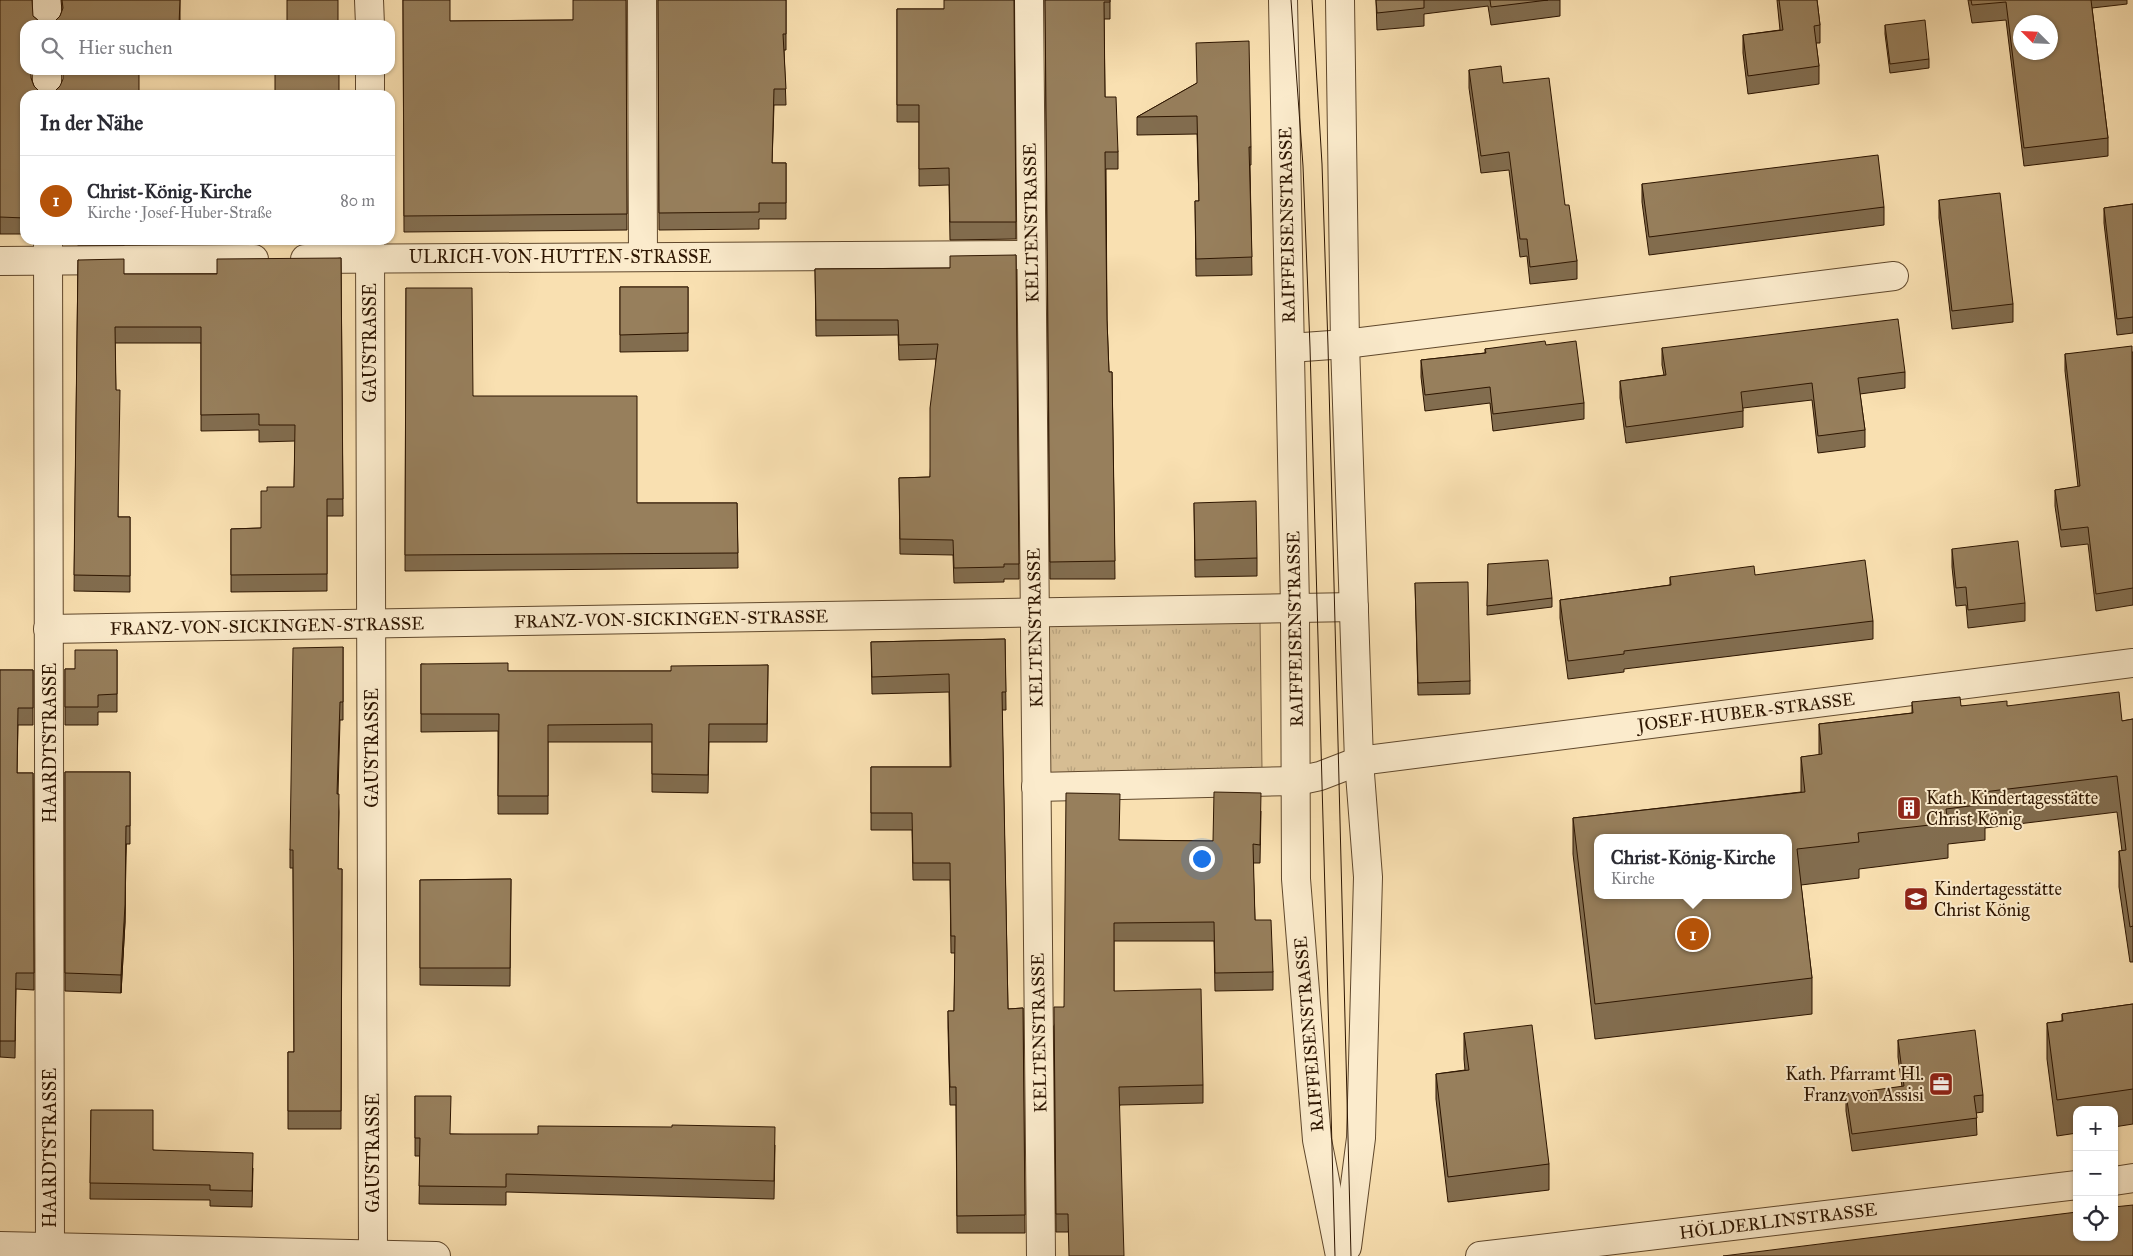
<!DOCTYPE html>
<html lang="de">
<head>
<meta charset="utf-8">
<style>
  body { margin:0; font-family:"IM FELL Great Primer",serif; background:#f2f2f3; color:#2b2b33 }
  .controls { position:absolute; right:15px; bottom:15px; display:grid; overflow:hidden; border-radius:10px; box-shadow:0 1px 4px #0004 }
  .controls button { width:45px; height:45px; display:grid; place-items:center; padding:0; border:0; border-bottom:1px solid #e1e1e2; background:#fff; color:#2b2b33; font:25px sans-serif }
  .compass { position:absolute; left:2013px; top:15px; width:45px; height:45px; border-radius:50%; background:#fff; box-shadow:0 1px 4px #0004; rotate:294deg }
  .you { position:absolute; left:1201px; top:858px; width:18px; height:18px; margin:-12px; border:4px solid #fff; border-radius:50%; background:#1a73e8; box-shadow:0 0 0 8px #1a73e833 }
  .badge { display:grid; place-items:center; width:32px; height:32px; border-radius:50%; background:#b45309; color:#fff; font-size:16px; font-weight:700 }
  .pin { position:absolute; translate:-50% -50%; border:2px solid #fff; box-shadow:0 1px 5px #0006 }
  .popup { position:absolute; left:1594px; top:834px; width:198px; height:65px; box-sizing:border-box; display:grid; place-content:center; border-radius:10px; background:#fff; filter:drop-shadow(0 1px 4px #0005); font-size:16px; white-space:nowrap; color:#7c7c81 }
  .popup b { font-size:19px; color:#2b2b33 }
  .popup::after { content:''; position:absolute; left:50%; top:100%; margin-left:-10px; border:10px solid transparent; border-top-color:#fff }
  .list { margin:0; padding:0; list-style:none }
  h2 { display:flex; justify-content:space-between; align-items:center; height:65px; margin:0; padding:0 20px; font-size:21px }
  h2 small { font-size:16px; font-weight:400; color:#7c7c81 }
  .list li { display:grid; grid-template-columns:32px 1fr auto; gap:15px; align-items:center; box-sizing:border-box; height:90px; padding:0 20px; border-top:1px solid #e1e1e2 }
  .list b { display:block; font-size:19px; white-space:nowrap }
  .list p { margin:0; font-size:16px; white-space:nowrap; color:#7c7c81 }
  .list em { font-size:16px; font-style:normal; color:#7c7c81 }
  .icon { flex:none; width:28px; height:28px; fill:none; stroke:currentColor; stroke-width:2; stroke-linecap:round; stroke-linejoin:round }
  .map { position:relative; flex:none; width:2133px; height:1256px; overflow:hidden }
  .search { position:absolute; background:#fff; box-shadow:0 1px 4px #0004; left:20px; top:20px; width:375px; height:55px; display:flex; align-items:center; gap:12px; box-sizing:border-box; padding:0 18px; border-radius:15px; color:#7c7c81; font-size:19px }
  .panel { position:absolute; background:#fff; box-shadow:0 1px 4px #0004; left:20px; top:90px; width:375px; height:155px; border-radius:15px }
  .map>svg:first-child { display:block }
</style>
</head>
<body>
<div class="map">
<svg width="2133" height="1256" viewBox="0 0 2133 1256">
  <defs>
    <pattern id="park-tufts" width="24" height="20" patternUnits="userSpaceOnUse" patternTransform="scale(1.25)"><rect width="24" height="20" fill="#d6bd93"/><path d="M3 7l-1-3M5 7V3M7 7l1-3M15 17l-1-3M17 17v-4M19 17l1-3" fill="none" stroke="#b8a27d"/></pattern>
  </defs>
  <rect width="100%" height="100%" fill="#f9e0b1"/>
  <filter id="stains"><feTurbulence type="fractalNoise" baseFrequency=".004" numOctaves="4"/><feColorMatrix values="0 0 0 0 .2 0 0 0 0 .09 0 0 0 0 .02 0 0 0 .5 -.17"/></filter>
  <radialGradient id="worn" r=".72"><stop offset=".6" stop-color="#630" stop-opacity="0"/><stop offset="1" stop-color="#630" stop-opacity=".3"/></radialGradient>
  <polygon fill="url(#park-tufts)" stroke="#82694a" points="1260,620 1262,769 1049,773 1048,625"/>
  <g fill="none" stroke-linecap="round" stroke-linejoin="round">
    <defs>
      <g id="minor">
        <polyline points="47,0 47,25"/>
        <polyline points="369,0 370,25"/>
        <polyline points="642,0 643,257"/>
        <polyline points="1029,0 1041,1256"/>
        <polyline points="1283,0 1295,608 1296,879 1317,1140 1340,1256"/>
        <polyline points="1340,0 1345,344 1359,761 1368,877 1361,1138 1347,1247"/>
        <polyline points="47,70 47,95"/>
        <polyline points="370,70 370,95"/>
        <polyline points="48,240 50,1247"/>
        <polyline points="370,241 373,1256"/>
        <polyline points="305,259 1031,255"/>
        <polyline points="0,261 254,259"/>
        <polyline points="1290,348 1345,344 1894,276"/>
        <polyline points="48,629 1354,607"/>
        <polyline points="1036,787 1297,781 1320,776 1359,761 2133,663"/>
        <polyline points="2114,1181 2133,1178"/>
        <polyline points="0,1246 436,1256"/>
        <polyline points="1480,1256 2077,1185"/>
      </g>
    </defs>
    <use href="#minor" stroke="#60482c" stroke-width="30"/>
    <use href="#minor" stroke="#fbebcc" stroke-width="28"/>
    <g stroke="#2d1500" stroke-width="1">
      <polyline points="1291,0 1303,166 1310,347 1335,1256"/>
      <polyline points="1312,0 1322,164 1328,346 1351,1256"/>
    </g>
  </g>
  <g fill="#826d4f" stroke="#2d1500">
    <polygon points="0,0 33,16 39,21 47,24 54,22 60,16 62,11 61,0 180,0 180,25 25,25 31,78 34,86 40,92 47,94 139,95 25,95 25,234 0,234"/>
    <polygon points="403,0 450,21 573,20 626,0 627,230 404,232"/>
    <polygon points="658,0 786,0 786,50 784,50 786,105 774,105 772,163 786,163 786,219 759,219 759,229 659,230"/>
    <polygon points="1014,0 1016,239 950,240 949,185 919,186 919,122 897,122 897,9 944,9"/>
    <polygon points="1045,0 1110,0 1110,19 1104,19 1105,97 1118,152 1118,169 1106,169 1107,320 1109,372 1112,372 1115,579 1050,579"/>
    <polygon points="1376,0 1560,0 1560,16 1491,25 1488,6 1424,14 1424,26 1377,30"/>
    <polygon points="1777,0 1817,0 1820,25 1820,43 1816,43 1819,66 1819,84 1748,94 1743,53 1743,35 1780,30"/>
    <polygon points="1968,0 2127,0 2127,4 2092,8 2108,138 2108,156 2024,166 2006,20 1972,23"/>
    <polygon points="1885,25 1929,59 1929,68 1890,73 1885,34"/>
    <polygon points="1469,70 1503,83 1565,205 1577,261 1577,279 1530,284 1527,256 1520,257 1509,170 1481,173 1469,88"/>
    <polygon points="1197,83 1251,147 1251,165 1250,165 1252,275 1196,276 1195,201 1199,201 1197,134 1137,135 1137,117"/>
    <polygon points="1642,184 1884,207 1884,225 1649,255 1642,202"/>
    <polygon points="1939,200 2013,304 2013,322 1952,329 1939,218"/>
    <polygon points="2133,204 2133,333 2117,335 2104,223 2104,208"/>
    <rect x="78" y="240" width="46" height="5"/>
    <polygon points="218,240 342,240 342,243 218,244"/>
    <polygon points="1016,255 1019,579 1004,579 1004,582 954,583 953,555 900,554 899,478 930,477 936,359 899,360 898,335 816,336 815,269 950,268"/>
    <polygon points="341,258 343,516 327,516 327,591 231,592 231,529 261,528 294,487 295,441 259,442 259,430 201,431 201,343 115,343 118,517 130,517 130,592 74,591 78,260 124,274 217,274"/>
    <polygon points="620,287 688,287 688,351 620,352"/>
    <polygon points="406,288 473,396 637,503 737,503 738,568 405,571"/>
    <polygon points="1546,345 1584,403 1584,419 1493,431 1490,403 1425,411 1421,377 1421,360 1485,353 1485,349"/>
    <polygon points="1662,348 1905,372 1905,388 1860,394 1865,430 1865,447 1818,453 1812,400 1743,408 1743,427 1626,443 1620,398 1620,381 1664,375 1662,365"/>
    <polygon points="2133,352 2133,605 2096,611 2088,544 2061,547 2055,506 2055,490 2078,487 2065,371 2065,354"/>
    <polygon points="1194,503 1257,558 1257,576 1195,577"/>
    <polygon points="1952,549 2025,603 2025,621 1968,628 1966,605 1956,606 1952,567"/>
    <polygon points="1488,564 1552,598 1552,607 1487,615"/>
    <polygon points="1755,575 1873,621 1873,639 1624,669 1624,672 1568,679 1560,618 1560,600 1670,585 1670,577"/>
    <polygon points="1415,583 1470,681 1470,694 1418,695"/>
    <polygon points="1005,639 1006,710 1002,710 1008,1009 1023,1008 1025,1233 957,1233 956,1105 950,1105 948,1028 948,1011 954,1011 955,953 951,953 950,880 913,880 912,830 871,830 871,767 950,767 949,692 872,694 871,642"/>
    <polygon points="343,647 343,720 340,720 338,794 339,812 338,869 342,869 341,1129 288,1129 288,1052 294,1052 293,868 290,868 290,850"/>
    <polygon points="117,650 117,712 98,712 98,725 65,725 65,669 75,669"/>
    <polygon points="421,664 508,671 671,671 768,665 767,742 709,742 708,793 652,792 652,742 548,742 548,814 498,814 498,731 421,732"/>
    <polygon points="0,670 33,670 33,725 18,725 17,773 33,773 34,990 16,989 15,1058 0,1057"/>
    <polygon points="1912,702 1961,706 2007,706 2122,721 2133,719 2133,962 2130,962 2119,887 2119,851 2122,851 2117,812 1985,828 1985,840 1948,844 1948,858 1859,869 1859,878 1801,885 1812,978 1812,1014 1595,1039 1573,854 1573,818 1801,792 1801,757 1819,755 1819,724 1912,713"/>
    <polygon points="65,772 130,772 130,844 126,844 125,922 121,993 65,991"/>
    <polygon points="1261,811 1260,863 1253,863 1255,920 1273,972 1273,990 1215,991 1214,941 1114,941 1114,991 1203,1085 1203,1103 1120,1105 1068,1232 1056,1232 1054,1026 1064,1007 1119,840 1213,841"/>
    <polygon points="511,879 510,986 420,985 420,880"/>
    <polygon points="2133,1004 2133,1124 2114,1127 2114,1110 2077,1110 2077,1133 2057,1136 2047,1059 2047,1023 2062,1021 2062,1014"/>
    <polygon points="1464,1033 1549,1164 1549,1190 1448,1202 1436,1099 1436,1074 1465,1070 1464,1059"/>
    <polygon points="1898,1040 1983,1095 1983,1112 1976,1113 1977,1135 1852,1151 1846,1111 1846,1094 1902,1087 1898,1057"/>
    <polygon points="415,1096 450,1134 775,1145 774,1199 506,1192 506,1205 419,1204 420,1156 415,1156"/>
    <polygon points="91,1110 153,1150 253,1168 252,1207 210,1206 210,1200 90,1199"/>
  </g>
  <polygon fill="#6a5940" stroke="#2d1500" points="126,844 125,922 121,993 121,975"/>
  <g fill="#977f5c" stroke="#2d1500" fill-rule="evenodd">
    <polygon points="0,0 32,0 33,16 39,21 47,24 54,22 60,16 63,8 62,0 180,0 179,25 25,25 25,70 31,70 31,78 34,86 40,92 47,94 54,92 60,86 63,79 63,70 139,70 139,95 25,95 25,218 0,217"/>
    <rect x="287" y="0" width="51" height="25"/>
    <polygon points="403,0 450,0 450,21 573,20 573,0 626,0 627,214 404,216"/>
    <polygon points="658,0 786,0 786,34 783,34 786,89 774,89 772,163 786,163 786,203 759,203 759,212 659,213"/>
    <polygon points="944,0 1014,0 1016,222 950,222 949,168 919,169 919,105 897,105 897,9 944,9"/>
    <polygon points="1045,0 1110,0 1110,2 1104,2 1105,97 1116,97 1118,152 1105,152 1107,320 1109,372 1112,372 1115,561 1050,562"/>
    <polygon points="1376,0 1424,0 1424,8 1377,13"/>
    <polygon points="1490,0 1548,0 1491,7"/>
    <polygon points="1779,0 1817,0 1820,25 1814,26 1819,66 1748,76 1743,35 1783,30"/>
    <path d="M1971 0H2091L2108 138 2024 148 2006 2 1972 5ZM2020 22H2050V52H2020Z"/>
    <polygon points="1925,20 1929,59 1890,64 1885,25"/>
    <polygon points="1249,41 1251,147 1249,147 1252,257 1196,259 1195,201 1199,201 1197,116 1137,117 1197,83 1196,43"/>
    <polygon points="1501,66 1503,83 1549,78 1565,205 1569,205 1577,261 1530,267 1527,239 1520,239 1509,152 1481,156 1469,70"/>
    <rect x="275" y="70" width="64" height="25"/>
    <polygon points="1878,155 1884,207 1649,237 1642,184"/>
    <polygon points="2000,193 2013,304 1952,311 1939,200"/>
    <polygon points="2133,204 2133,317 2117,319 2104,208"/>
    <polygon points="1016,255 1019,564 1004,564 1004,567 954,568 953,540 900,539 899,478 930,477 930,408 938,344 899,345 898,320 816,320 815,269 950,268 950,256"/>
    <polygon points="341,258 343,499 327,499 327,574 231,575 231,529 261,528 261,491 267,491 267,487 294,487 295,425 259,425 259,414 201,415 201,327 115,327 116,390 120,390 118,517 130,517 130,576 74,575 78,260 124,259 124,274 217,274 217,259"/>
    <polygon points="620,287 688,287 688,333 620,335"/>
    <polygon points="406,288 472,288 473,396 637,396 637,503 737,503 738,553 405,555"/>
    <polygon points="1898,319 1905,372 1858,378 1865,430 1818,436 1812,383 1741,392 1743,411 1626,427 1620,381 1666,375 1662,348"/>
    <polygon points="1545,341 1546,345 1576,341 1584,403 1493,414 1490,387 1425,395 1421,360 1486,353 1485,349"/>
    <polygon points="2132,346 2133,588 2096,594 2088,527 2061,530 2055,490 2080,486 2065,354"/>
    <polygon points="1256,501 1257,558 1195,560 1194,503"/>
    <polygon points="2018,541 2025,603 1968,610 1966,587 1956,588 1952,549"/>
    <polygon points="1548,560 1552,598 1487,606 1488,564"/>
    <polygon points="1865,560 1873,621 1624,651 1624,654 1568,661 1560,600 1671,585 1670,577 1754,566 1755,575"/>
    <polygon points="1468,582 1470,681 1418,683 1415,583"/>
    <polygon points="1005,639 1006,692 1002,692 1008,1009 1023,1008 1025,1215 957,1216 956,1087 950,1087 948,1011 954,1011 955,936 951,936 950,863 913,863 912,813 871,813 871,767 951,767 949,674 872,677 871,642"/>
    <polygon points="343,647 343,702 340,702 337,794 339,794 338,869 342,869 341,1111 288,1111 288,1052 294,1052 293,850 290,850 293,648"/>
    <polygon points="75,650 117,650 117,694 98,695 98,707 65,707 65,669 75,669"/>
    <polygon points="508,663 508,671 671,671 671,666 768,665 767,724 709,724 708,775 652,774 652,724 548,725 548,796 498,796 499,714 421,714 421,664"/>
    <polygon points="0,670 33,670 33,708 18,708 17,773 33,773 34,973 16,973 15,1041 0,1041"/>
    <path d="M2119 692 2122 721 2133 719V926L2130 927 2119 851 2126 850 2117 776 1983 792 1985 804 1946 809 1948 823 1858 833 1859 842 1797 849 1812 978 1595 1004 1573 818 1805 792 1801 757 1822 754 1819 724 1913 713 1912 702 1960 697 1961 706 2007 701V706ZM1598 838H1788V895H1598Z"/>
    <polygon points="65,772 130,772 130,826 126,826 125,905 121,975 65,973"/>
    <polygon points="1214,792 1261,793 1260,845 1253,844 1255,920 1271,920 1273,972 1215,973 1214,922 1114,923 1114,991 1201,989 1203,1085 1119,1087 1124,1256 1069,1256 1068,1214 1056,1214 1054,1007 1064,1007 1066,793 1120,794 1119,840 1213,841"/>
    <polygon points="511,879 510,968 420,968 420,880"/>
    <polygon points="2133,1004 2133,1089 2057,1100 2047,1023 2063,1021 2062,1014"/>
    <polygon points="1532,1025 1549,1164 1448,1177 1436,1074 1469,1070 1464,1033"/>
    <polygon points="1975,1030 1983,1095 1974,1096 1977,1118 1852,1134 1846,1094 1904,1086 1898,1040"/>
    <polygon points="415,1096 451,1096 450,1134 538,1134 538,1126 672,1127 672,1125 775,1127 774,1181 506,1174 506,1187 419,1186 420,1138 415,1138"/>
    <polygon points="91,1110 153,1110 153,1150 253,1153 252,1191 210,1190 210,1185 90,1183"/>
    <polygon points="2133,1205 2133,1256 1723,1256 2077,1212 2077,1237 2114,1237 2114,1207"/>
  </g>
  <defs>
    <symbol id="building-square" viewBox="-11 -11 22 22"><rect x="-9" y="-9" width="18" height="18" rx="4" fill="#8f2418" stroke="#fbebcc"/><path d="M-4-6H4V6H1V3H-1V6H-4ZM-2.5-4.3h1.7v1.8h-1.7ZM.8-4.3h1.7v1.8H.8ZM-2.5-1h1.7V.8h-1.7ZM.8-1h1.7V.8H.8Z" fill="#fff"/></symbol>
    <symbol id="school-square" viewBox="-11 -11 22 22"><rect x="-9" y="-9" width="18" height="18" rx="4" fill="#8f2418" stroke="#fbebcc"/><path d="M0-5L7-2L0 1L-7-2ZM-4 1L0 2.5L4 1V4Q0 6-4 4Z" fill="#fff"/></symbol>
    <symbol id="office-square" viewBox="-11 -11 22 22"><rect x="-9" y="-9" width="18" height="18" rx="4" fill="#8f2418" stroke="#fbebcc"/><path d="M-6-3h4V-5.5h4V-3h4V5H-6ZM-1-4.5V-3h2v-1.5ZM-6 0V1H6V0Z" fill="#fff"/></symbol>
  </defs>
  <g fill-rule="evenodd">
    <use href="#building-square" x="1895" y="794" width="28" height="28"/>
    <use href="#school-square" x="1902" y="885" width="28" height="28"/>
    <use href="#office-square" x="1927" y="1070" width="28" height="28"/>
  </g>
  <g text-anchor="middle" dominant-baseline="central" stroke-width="4" stroke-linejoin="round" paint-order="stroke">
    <g font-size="18" fill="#2d1500" stroke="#fbebcc">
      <text transform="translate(1031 223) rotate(-91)">KELTENSTRASSE</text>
      <text transform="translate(1287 225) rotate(-91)">RAIFFEISENSTRASSE</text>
      <text x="560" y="257">ULRICH-VON-HUTTEN-STRASSE</text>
      <text transform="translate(370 343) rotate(-90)">GAUSTRASSE</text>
      <text transform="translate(671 619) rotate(-1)">FRANZ-VON-SICKINGEN-STRASSE</text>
      <text transform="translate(267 626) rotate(-1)">FRANZ-VON-SICKINGEN-STRASSE</text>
      <text transform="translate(1035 628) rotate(-91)">KELTENSTRASSE</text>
      <text transform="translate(1295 629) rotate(-91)">RAIFFEISENSTRASSE</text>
      <text transform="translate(1746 712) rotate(-7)">JOSEF-HUBER-STRASSE</text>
      <text transform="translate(50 743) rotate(-90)">HAARDTSTRASSE</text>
      <text transform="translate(372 748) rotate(-90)">GAUSTRASSE</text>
      <text transform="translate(1039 1033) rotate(-91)">KELTENSTRASSE</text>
      <text transform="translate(1309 1034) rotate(-95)">RAIFFEISENSTRASSE</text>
      <text transform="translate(50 1148) rotate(-90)">HAARDTSTRASSE</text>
      <text transform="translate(373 1153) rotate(-90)">GAUSTRASSE</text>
      <text transform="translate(1778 1221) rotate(-7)">HÖLDERLINSTRASSE</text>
    </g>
    <g font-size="18" fill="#2d1500" stroke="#fbebcc" text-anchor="start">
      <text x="1926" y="798">Kath. Kindertagesstätte<tspan x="1926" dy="21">Christ König</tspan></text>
      <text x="1934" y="889">Kindertagesstätte<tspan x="1934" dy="21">Christ König</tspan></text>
      <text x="1924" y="1074" text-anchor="end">Kath. Pfarramt Hl.<tspan x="1924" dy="21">Franz von Assisi</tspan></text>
    </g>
  </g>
  <rect width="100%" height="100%" filter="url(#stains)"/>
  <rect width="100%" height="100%" fill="url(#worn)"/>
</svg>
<div class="controls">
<button>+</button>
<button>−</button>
<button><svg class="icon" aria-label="locate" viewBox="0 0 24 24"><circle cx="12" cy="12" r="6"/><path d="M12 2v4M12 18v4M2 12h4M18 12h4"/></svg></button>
</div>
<svg class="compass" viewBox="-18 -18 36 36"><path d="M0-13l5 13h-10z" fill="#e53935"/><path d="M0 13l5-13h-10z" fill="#7c7c81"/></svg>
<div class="you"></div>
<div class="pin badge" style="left:1693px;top:934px">1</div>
<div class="popup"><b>Christ-König-Kirche</b>Kirche</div>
<div class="search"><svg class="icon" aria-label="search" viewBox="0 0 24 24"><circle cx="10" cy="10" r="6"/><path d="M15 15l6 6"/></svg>Hier suchen</div>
<section class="panel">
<h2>In der Nähe<small></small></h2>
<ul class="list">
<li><span class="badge">1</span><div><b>Christ-König-Kirche</b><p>Kirche · Josef-Huber-Straße</p></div><em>80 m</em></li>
</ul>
</section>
</div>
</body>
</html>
